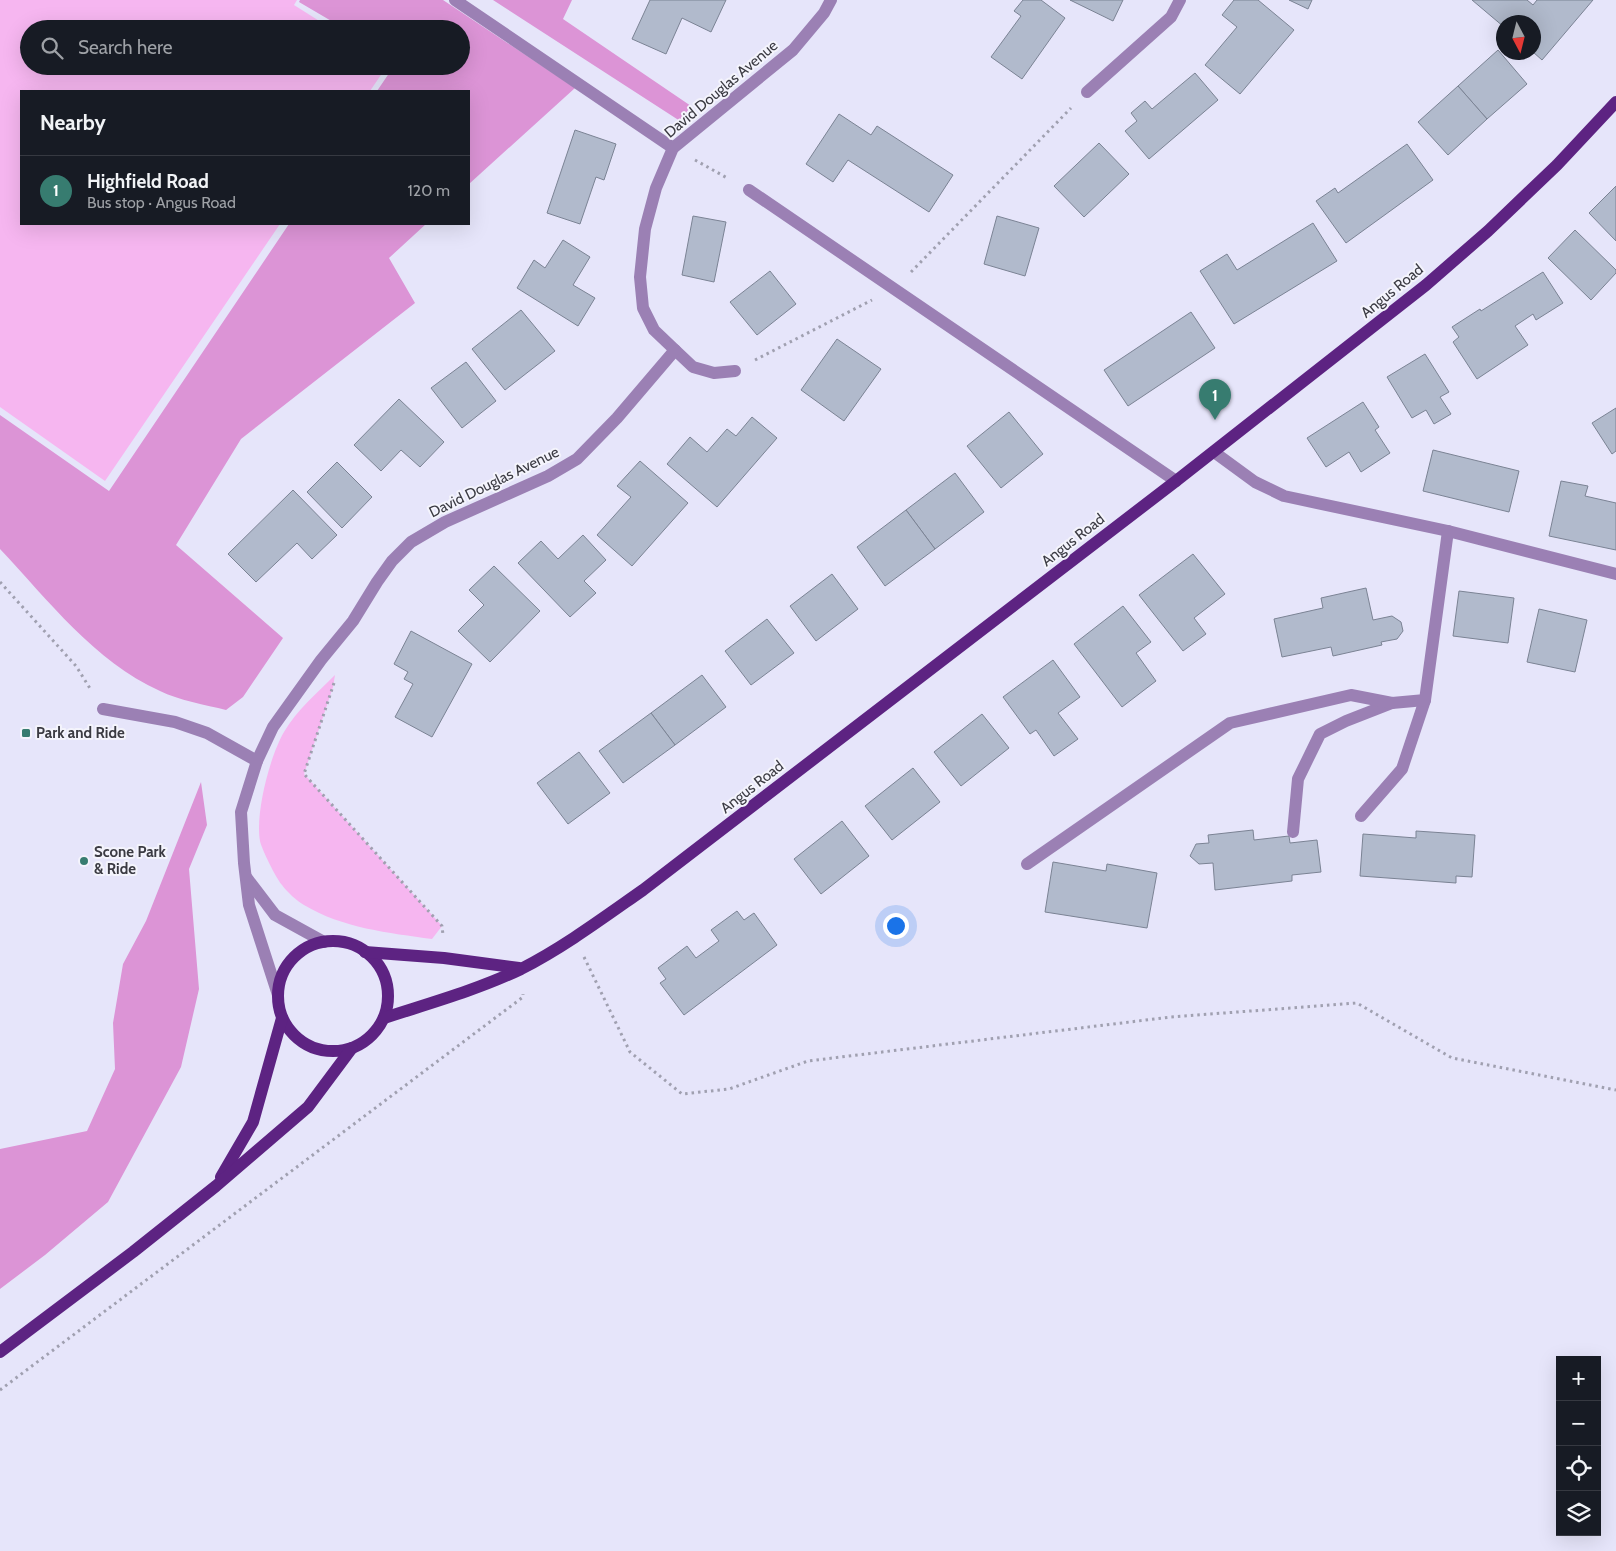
<!DOCTYPE html>
<html lang="en">
<head>
<meta charset="utf-8">
<style>
  body { margin:0; font-family:Cabin,sans-serif; background:#242831; color:#f1f3f6 }
  .controls { position:absolute; right:15px; bottom:15px; display:grid; overflow:hidden; border-radius:0px; box-shadow:0 5px 20px #0002 }
  .controls button { width:45px; height:45px; display:grid; place-items:center; padding:0; border:0; border-bottom:1px solid #363941; background:#171b24; color:#f1f3f6; font:25px sans-serif }
  .compass { position:absolute; left:1496px; top:15px; width:45px; height:45px; border-radius:50%; background:#171b24; box-shadow:0 5px 20px #0002; rotate:173deg }
  .you { position:absolute; left:895px; top:925px; width:18px; height:18px; margin:-12px; border:4px solid #fff; border-radius:50%; background:#1a73e8; box-shadow:0 0 0 8px #1a73e833 }
  .badge { display:grid; place-items:center; width:32px; height:32px; border-radius:50%; background:#377c70; color:#fff; font-size:16px; font-weight:700 }
  .pin { position:absolute; translate:-50% -41px; filter:drop-shadow(0 1px 2px #0008) }
  .pin::after { content:''; position:absolute; top:26px; width:18px; height:15px; background:inherit; clip-path:polygon(0 0,100% 0,50% 100%) }
  .list { margin:0; padding:0; list-style:none }
  h2 { display:flex; justify-content:space-between; align-items:center; height:65px; margin:0; padding:0 20px; font-size:21px }
  h2 small { font-size:16px; font-weight:400; color:#9ea1a6 }
  .list li { display:grid; grid-template-columns:32px 1fr auto; gap:15px; align-items:center; box-sizing:border-box; height:70px; padding:0 20px; border-top:1px solid #363941 }
  .list b { display:block; font-size:19px; white-space:nowrap }
  .list p { margin:0; font-size:16px; white-space:nowrap; color:#9ea1a6 }
  .list em { font-size:16px; font-style:normal; color:#9ea1a6 }
  .icon { flex:none; width:28px; height:28px; fill:none; stroke:currentColor; stroke-width:2; stroke-linecap:round; stroke-linejoin:round }
  .map { position:relative; flex:none; width:1616px; height:1551px; overflow:hidden }
  .search { position:absolute; background:#171b24; box-shadow:0 5px 20px #0002; left:20px; top:20px; width:450px; height:55px; display:flex; align-items:center; gap:12px; box-sizing:border-box; padding:0 18px; border-radius:28px; color:#9ea1a6; font-size:19px }
  .panel { position:absolute; background:#171b24; box-shadow:0 5px 20px #0002; left:20px; top:90px; width:450px; height:135px; border-radius:0px }
  .map>svg:first-child { display:block }
</style>
</head>
<body>
<div class="map">
<svg width="1616" height="1551" viewBox="0 0 1616 1551">
  <rect width="100%" height="100%" fill="#e6e5fa"/>
  <g fill="#f6b6f0">
    <polygon points="0,0 297,0 294,5 332,29 29,29 29,66 387,66 370,91 21,91 21,224 280,224 105,481 0,407"/>
    <path d="M335 675 333 687 304 774 442 926 432 939C389 933 342 928 304 905 297 901 287 892 282 885 276 878 262 850 260 841 255 813 270 756 284 732 297 710 317 693 335 675Z"/>
  </g>
  <g fill="#dc94d6">
    <polygon points="300,0 443,0 575,88 469,184 469,91 377,91 394,66 461,66 461,29 345,29 299,2"/>
    <polygon points="493,0 572,0 563,19 691,106 680,121"/>
    <path d="M289 224H426L389 258 415 303 241 439 176 545 283 638 243 697 226 710C206 705 178 700 160 691 94 661 49 601 0 549V415L109 491Z"/>
    <polygon points="201,782 207,825 189,869 199,989 181,1067 108,1202 45,1255 0,1289 0,1149 87,1131 115,1069 113,1023 123,964 146,921"/>
  </g>
  <g fill="#b1bacc" stroke="#7b8394">
    <polygon points="650,0 726,0 711,32 682,18 666,54 632,39"/>
    <polygon points="1023,0 1041,0 1065,18 1022,79 991,57 1021,16 1014,11"/>
    <polygon points="1070,0 1123,0 1113,21"/>
    <polygon points="1234,0 1258,0 1294,30 1240,94 1205,65 1237,27 1222,15"/>
    <polygon points="1289,0 1312,0 1308,9"/>
    <polygon points="1472,0 1527,0 1533,5 1537,0 1593,0 1542,60 1533,52 1534,22 1504,22 1504,27"/>
    <polygon points="1498,50 1527,84 1487,119 1458,86"/>
    <polygon points="1195,73 1218,100 1149,159 1125,131 1137,121 1131,113 1145,101 1152,109"/>
    <polygon points="1458,86 1487,119 1448,155 1418,122"/>
    <polygon points="839,114 871,135 877,126 953,175 929,212 848,160 833,182 806,164"/>
    <polygon points="575,130 616,144 604,180 596,177 580,224 547,213"/>
    <polygon points="1099,143 1129,174 1084,217 1054,186"/>
    <polygon points="1407,144 1433,180 1346,243 1316,201 1335,188 1338,193"/>
    <polygon points="1616,186 1616,241 1589,213"/>
    <polygon points="693,216 726,222 714,282 682,275"/>
    <polygon points="997,216 1039,228 1025,276 984,264"/>
    <polygon points="1313,223 1337,261 1234,324 1200,271 1227,254 1237,270"/>
    <polygon points="1575,230 1616,270 1616,273 1591,300 1548,258"/>
    <polygon points="563,240 590,257 573,285 595,298 578,326 517,288 534,260 545,268"/>
    <polygon points="770,271 796,304 757,335 730,302"/>
    <polygon points="1543,272 1563,303 1536,320 1533,314 1515,326 1528,345 1477,379 1453,342 1459,337 1452,327 1480,309 1481,311"/>
    <polygon points="521,310 555,351 505,390 472,349"/>
    <polygon points="1191,312 1215,348 1128,406 1104,370"/>
    <polygon points="837,339 881,369 844,421 801,390"/>
    <polygon points="1425,354 1449,392 1440,397 1451,414 1434,424 1426,410 1412,418 1387,377"/>
    <polygon points="466,362 496,401 462,428 431,388"/>
    <polygon points="399,399 444,442 420,467 401,450 381,471 354,445"/>
    <polygon points="1363,402 1379,427 1375,430 1390,453 1361,472 1349,452 1326,467 1307,438"/>
    <polygon points="1616,408 1616,451 1612,454 1592,423"/>
    <polygon points="1009,412 1043,454 1001,488 967,446"/>
    <polygon points="752,417 777,438 717,507 667,464 690,437 707,452 727,429 736,436"/>
    <polygon points="1433,450 1519,471 1509,512 1423,491"/>
    <polygon points="640,461 688,503 632,566 597,535 631,497 617,486"/>
    <polygon points="337,462 372,497 342,528 307,492"/>
    <polygon points="955,473 984,512 935,549 906,510"/>
    <polygon points="1561,481 1588,486 1585,496 1616,503 1616,550 1549,536"/>
    <polygon points="293,490 337,535 312,559 297,543 256,582 228,554"/>
    <polygon points="906,510 935,549 885,586 857,547"/>
    <polygon points="583,535 606,560 584,581 596,593 570,617 518,563 541,541 558,559"/>
    <polygon points="1193,554 1225,594 1194,618 1206,634 1183,651 1139,595"/>
    <polygon points="494,566 540,611 490,662 458,631 484,605 469,590"/>
    <polygon points="832,574 858,609 816,641 790,606"/>
    <polygon points="1366,588 1373,620 1392,616 1401,622 1403,631 1397,639 1381,642 1382,645 1333,656 1331,647 1282,657 1274,619 1323,608 1321,598"/>
    <polygon points="1459,591 1514,598 1508,643 1453,636"/>
    <polygon points="1123,606 1151,642 1136,653 1156,681 1122,707 1074,644"/>
    <polygon points="1539,609 1587,620 1575,672 1527,662"/>
    <polygon points="767,619 794,653 751,685 725,651"/>
    <polygon points="411,631 472,664 432,737 395,717 413,684 404,679 408,672 394,664"/>
    <polygon points="1053,660 1080,697 1058,713 1078,739 1054,756 1036,730 1030,734 1003,697"/>
    <polygon points="702,675 726,707 675,745 651,713"/>
    <polygon points="651,713 675,745 623,783 599,751"/>
    <polygon points="982,714 1009,748 961,786 934,752"/>
    <polygon points="579,752 610,793 568,824 537,783"/>
    <polygon points="913,768 940,802 892,840 865,806"/>
    <polygon points="842,821 869,856 821,894 794,859"/>
    <polygon points="1253,830 1254,840 1289,836 1290,843 1317,840 1321,872 1292,875 1292,881 1215,890 1213,863 1199,864 1190,856 1196,844 1209,843 1208,835"/>
    <polygon points="1416,831 1475,835 1472,877 1456,876 1456,883 1360,876 1363,834 1416,838"/>
    <polygon points="1053,862 1106,871 1107,864 1157,873 1147,928 1045,912"/>
    <polygon points="737,911 744,920 754,913 777,945 684,1015 660,983 666,979 658,968 687,946 696,958 719,941 711,930"/>
  </g>
  <g fill="none" stroke-linecap="round" stroke-linejoin="round">
    <g stroke="#a0a0b0" stroke-width="3" stroke-dasharray="2.5 4" stroke-linecap="butt">
      <polyline points="695,160 729,179"/>
      <polyline points="911,272 1071,108"/>
      <polyline points="755,360 872,300"/>
      <polyline points="0,582 76,666 91,690"/>
      <polyline points="334,683 304,774 442,926 443,935"/>
      <polyline points="584,957 630,1052 682,1094 729,1089 808,1061 1171,1017 1357,1003 1452,1058 1616,1090"/>
      <polyline points="0,1390 523,997 523,994"/>
    </g>
    <g stroke="#9b80b4" stroke-width="12">
      <polyline points="455,0 673,148"/>
      <polyline points="1087,92 1171,17 1180,0"/>
      <polyline points="749,190 1176,481"/>
      <polyline points="675,350 693,367 714,373 735,371"/>
      <polyline points="1214,452 1255,482 1284,496 1448,531 1616,574"/>
      <polyline points="103,709 175,722 207,733 257,761"/>
      <polyline points="1361,816 1402,769 1425,700"/>
      <polyline points="1293,832 1298,779 1320,734 1346,721 1392,703"/>
      <polyline points="1027,864 1230,723 1351,695 1392,703 1425,700 1448,531"/>
      <polyline points="246,877 275,915 324,942"/>
      <polyline points="278,995 249,905 244,863 241,812 257,761 273,727 321,660 353,621 377,582 392,561 411,542 445,522 548,476 577,459 617,418 675,350 654,330 643,308 640,277 645,229 656,188 673,148 793,50 824,13 831,0"/>
    </g>
    <g stroke="#5d2382" stroke-width="12">
      <circle cx="333" cy="996" r="55"/>
      <polyline points="365,952 444,958 519,968"/>
      <path d="M384 1018C430 1003 477 990 521 969 564 947 603 918 643 890L1176 481 1426 285 1488 231 1557 165 1616 102"/>
      <polyline points="221,1177 253,1122 282,1018"/>
      <polyline points="0,1352 133,1252 216,1186 308,1107 352,1048"/>
    </g>
  </g>
  <g fill="#377c70" stroke="#f4f4fc" stroke-width="2">
    <rect x="21" y="728" width="10" height="10" rx="2.5"/>
    <circle cx="84" cy="861" r="5"/>
  </g>
  <g text-anchor="middle" dominant-baseline="central" stroke-width="4" stroke-linejoin="round" paint-order="stroke">
    <g font-size="15" fill="#3b3b43" stroke="#f4f4fc">
      <text transform="translate(721 89) rotate(-40)">David Douglas Avenue</text>
      <text transform="translate(1392 291) rotate(-39)">Angus Road</text>
      <text transform="translate(494 482) rotate(-26)">David Douglas Avenue</text>
      <text transform="translate(1073 540) rotate(-38)">Angus Road</text>
      <text transform="translate(752 787) rotate(-38)">Angus Road</text>
    </g>
    <g font-size="15" font-weight="bold" fill="#3b3b43" stroke="#f4f4fc" text-anchor="start">
      <text x="36" y="733">Park and Ride</text>
      <text x="94" y="852">Scone Park<tspan x="94" dy="17">&amp; Ride</tspan></text>
    </g>
  </g>
</svg>
<div class="controls">
<button>+</button>
<button>−</button>
<button><svg class="icon" aria-label="locate" viewBox="0 0 24 24"><circle cx="12" cy="12" r="6"/><path d="M12 2v4M12 18v4M2 12h4M18 12h4"/></svg></button>
<button><svg class="icon" aria-label="layers" viewBox="0 0 24 24"><path d="M12 4l9 5-9 5-9-5zM3 14l9 5 9-5"/></svg></button>
</div>
<svg class="compass" viewBox="-18 -18 36 36"><path d="M0-13l5 13h-10z" fill="#e53935"/><path d="M0 13l5-13h-10z" fill="#9ea1a6"/></svg>
<div class="you"></div>
<div class="pin badge" style="left:1215px;top:420px">1</div>
<div class="search"><svg class="icon" aria-label="search" viewBox="0 0 24 24"><circle cx="10" cy="10" r="6"/><path d="M15 15l6 6"/></svg>Search here</div>
<section class="panel">
<h2>Nearby<small></small></h2>
<ul class="list">
<li><span class="badge">1</span><div><b>Highfield Road</b><p>Bus stop · Angus Road</p></div><em>120 m</em></li>
</ul>
</section>
</div>
</body>
</html>
